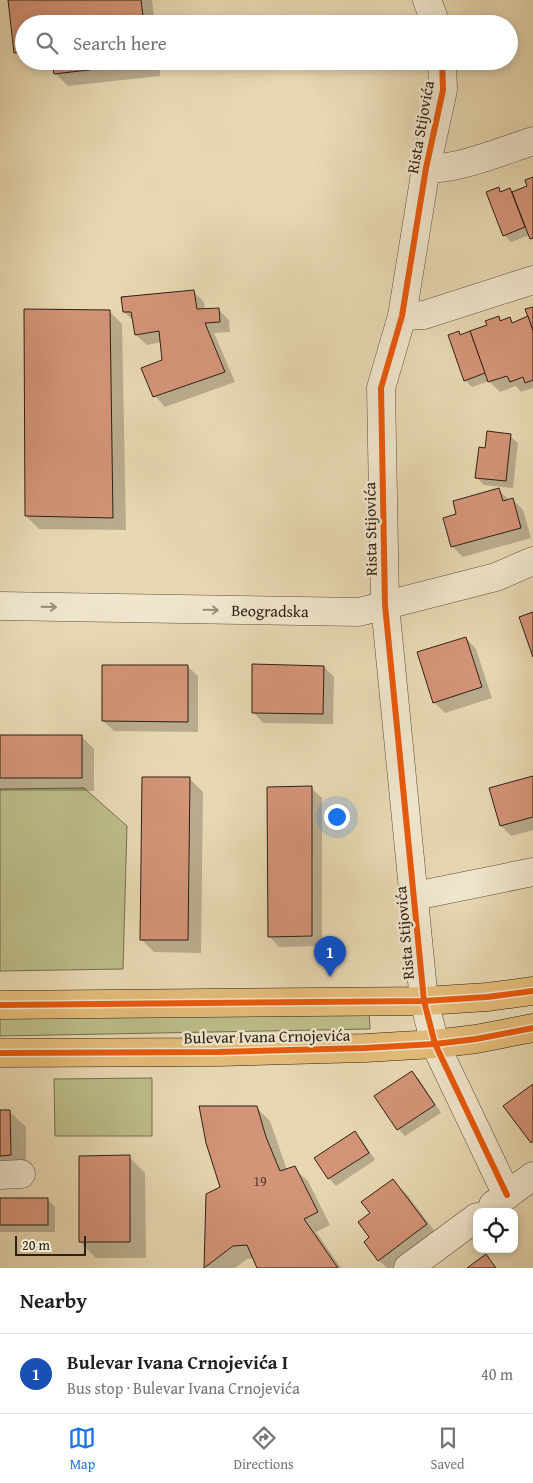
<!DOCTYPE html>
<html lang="en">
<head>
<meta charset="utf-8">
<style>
  body { margin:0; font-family:"Gentium Book Plus",serif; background:#f2f2f2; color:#202124 }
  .controls { position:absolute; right:15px; bottom:15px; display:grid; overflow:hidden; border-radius:10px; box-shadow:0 2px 8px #0003 }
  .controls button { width:45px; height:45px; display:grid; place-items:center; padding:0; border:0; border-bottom:1px solid #e0e0e0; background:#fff; color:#202124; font:25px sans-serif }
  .scale { position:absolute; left:15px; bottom:12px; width:71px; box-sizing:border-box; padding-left:5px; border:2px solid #2d2016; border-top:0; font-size:14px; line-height:18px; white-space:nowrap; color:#2d2016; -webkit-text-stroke:4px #f0e6cd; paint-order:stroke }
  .you { position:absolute; left:336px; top:816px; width:18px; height:18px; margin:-12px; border:4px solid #fff; border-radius:50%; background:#1a73e8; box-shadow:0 0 0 8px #1a73e833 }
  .badge { display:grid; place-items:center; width:32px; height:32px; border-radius:50%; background:#1a73e8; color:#fff; font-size:16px; font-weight:700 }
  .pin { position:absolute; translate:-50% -41px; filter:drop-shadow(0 1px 2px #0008) }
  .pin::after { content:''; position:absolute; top:26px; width:18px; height:15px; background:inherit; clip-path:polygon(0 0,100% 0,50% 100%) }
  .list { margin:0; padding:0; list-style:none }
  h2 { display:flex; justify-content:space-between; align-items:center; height:65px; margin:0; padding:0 20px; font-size:21px }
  h2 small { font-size:16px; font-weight:400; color:#757577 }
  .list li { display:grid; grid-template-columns:32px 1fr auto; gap:15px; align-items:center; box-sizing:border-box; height:80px; padding:0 20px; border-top:1px solid #e0e0e0 }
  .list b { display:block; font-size:19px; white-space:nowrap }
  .list p { margin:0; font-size:16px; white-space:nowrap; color:#757577 }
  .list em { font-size:16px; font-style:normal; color:#757577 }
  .icon { flex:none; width:28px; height:28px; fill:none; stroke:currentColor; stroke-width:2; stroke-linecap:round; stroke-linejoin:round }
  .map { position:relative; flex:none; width:533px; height:1268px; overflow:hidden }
  .search { position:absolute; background:#fff; box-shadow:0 2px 8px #0003; left:15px; right:15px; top:15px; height:55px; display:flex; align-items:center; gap:12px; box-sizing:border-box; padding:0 18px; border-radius:28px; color:#757577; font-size:19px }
  .sheet { height:145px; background:#fff }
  nav { display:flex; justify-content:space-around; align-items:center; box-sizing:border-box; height:70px; border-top:1px solid #e0e0e0; background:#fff; font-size:14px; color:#757577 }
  nav a { display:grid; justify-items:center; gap:2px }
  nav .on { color:#1a73e8 }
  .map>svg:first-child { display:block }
</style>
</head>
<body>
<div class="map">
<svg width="533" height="1268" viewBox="0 0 533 1268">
  <rect width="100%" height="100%" fill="#e8d8b2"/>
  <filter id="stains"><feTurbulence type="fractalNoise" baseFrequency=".004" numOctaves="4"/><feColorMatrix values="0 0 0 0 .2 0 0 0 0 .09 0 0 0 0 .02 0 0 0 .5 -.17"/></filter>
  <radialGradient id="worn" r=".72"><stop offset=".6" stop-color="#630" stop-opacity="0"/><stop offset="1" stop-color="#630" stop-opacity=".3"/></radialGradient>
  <g fill="#bcbd88" stroke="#746e4f">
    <polygon points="84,788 127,826 123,969 0,971 0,789"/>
    <polygon points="369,1011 370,1029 0,1036 0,1018"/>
    <polygon points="152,1078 152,1136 55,1136 54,1079"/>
  </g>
  <g fill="#0003">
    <polygon points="14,0 152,0 155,24 24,24 24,61 15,52"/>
    <polygon points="24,61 159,61 160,76 68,86 55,73 54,62 28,65"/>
    <polygon points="533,178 533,241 530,235 511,242 504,235 498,189 502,192 510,190 513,193 528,187"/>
    <polygon points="194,292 204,302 205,310 218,309 229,320 230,332 214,333 235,382 165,407 155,396 164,361 162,342 147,345 136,335 134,321 124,312"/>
    <polygon points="533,308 533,389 532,388 521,392 516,386 500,392 489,381 472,387 465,380 459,332 462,336 488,326 498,317 502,321 510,319 514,323 530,317"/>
    <polygon points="109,311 122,324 126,530 39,529 26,516"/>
    <polygon points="510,436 518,443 513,488 484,485 477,478"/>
    <polygon points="499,490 509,500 512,499 523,510 531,538 463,557 453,547 445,518 458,514"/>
    <polygon points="466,638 476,649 492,698 445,713 434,702"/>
    <polygon points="187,666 198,676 198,732 114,731 103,721"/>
    <polygon points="324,667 334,677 333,724 263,723 253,712"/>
    <polygon points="0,736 81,736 94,749 94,791 0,791"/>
    <polygon points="533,778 533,830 511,836 501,826 491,789"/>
    <polygon points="190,779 203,792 201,953 154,952 141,939"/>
    <polygon points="311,788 322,798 322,946 279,947 269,936"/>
    <polygon points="412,1072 419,1079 441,1113 405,1136 398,1129"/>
    <polygon points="257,1108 270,1121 287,1170 294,1168 308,1181 330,1225 316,1232 341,1268 258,1268 254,1258 247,1259 235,1268 206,1268 207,1194 221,1188"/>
    <polygon points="0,1111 9,1111 26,1127 26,1171 0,1172"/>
    <polygon points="355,1133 362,1140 375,1160 336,1186 329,1178"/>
    <polygon points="129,1157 145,1173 146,1258 96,1258 80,1242"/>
    <polygon points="392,1180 409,1197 442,1241 406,1268 387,1268 379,1260 371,1237 372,1213"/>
    <polygon points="0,1199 48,1200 55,1207 55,1232 0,1232"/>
  </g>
  <g fill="#d49477" stroke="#2d2016">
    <polygon points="8,0 141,0 144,24 24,24 24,52 14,53"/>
    <polygon points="52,61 148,61 148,63 54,74"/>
    <polygon points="533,177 533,238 530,239 512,192 527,186 525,180"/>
    <polygon points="499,187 500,192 510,188 525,227 503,236 486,192"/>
    <polygon points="194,290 197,309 219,308 220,322 205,323 225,372 153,397 141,368 162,360 159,331 135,335 131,312 123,312 121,297"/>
    <polygon points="533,307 533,331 525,309"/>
    <polygon points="24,309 110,310 113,518 25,516"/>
    <polygon points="499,316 500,321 510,317 512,323 528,316 533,331 533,380 525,383 523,377 510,382 507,376 488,382 470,331 487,325 485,321"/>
    <polygon points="459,331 460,335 470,331 485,373 464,381 448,335"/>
    <polygon points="487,431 511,434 506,481 475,478 479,447 485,448"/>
    <polygon points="499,488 503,501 513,498 521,528 451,547 443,518 456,514 453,501"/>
    <polygon points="533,612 533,657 519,617"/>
    <polygon points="466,637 482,687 433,703 417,652"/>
    <polygon points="252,664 324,666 323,714 252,713"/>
    <polygon points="102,665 188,665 188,722 102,721"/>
    <rect x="0" y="735" width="82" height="43"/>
    <polygon points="533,776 533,817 500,826 489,788"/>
    <polygon points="142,777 190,777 188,940 140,940"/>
    <polygon points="312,786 312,936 268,937 267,787"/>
    <polygon points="412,1071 435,1105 397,1130 374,1096"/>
    <polygon points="533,1084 533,1141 531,1143 503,1106"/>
    <polygon points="199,1106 257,1106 266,1137 280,1171 295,1166 318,1212 304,1219 338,1268 257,1268 247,1245 233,1246 204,1268 206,1194 220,1187 206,1143"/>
    <polygon points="0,1110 10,1110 11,1155 0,1156"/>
    <polygon points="355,1131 369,1153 328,1179 314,1158"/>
    <polygon points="130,1155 130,1242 79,1242 79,1156"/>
    <polygon points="393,1179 427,1224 378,1261 364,1242 369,1237 358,1222 370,1213 361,1202"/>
    <rect x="0" y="1198" width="48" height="27"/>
    <polygon points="486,1254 496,1268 467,1268"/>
  </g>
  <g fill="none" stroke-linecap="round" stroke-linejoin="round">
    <defs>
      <g id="minor">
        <polyline points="427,0 436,24"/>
        <polyline points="442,61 443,90 426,168 402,316 381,388 385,605 424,1001 435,1044 507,1195"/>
        <path d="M426 168C455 171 505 150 533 141"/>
        <polyline points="402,316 424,315 533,280"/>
        <path id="s1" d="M0 606 359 612 496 577 533 561"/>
        <polyline points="415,896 533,872"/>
        <polyline points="0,1175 21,1174"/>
        <polyline points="493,1205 533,1176"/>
        <polyline points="408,1268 477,1217"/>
      </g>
      <g id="major">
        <polyline points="0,1005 424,1001 487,997 533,991"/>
        <polyline points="0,1053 219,1052 365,1048 435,1044 476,1039 533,1028"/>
      </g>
    </defs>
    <use href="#minor" stroke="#5c4e3d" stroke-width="29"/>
    <use href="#major" stroke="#2d2016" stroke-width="29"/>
    <use href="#minor" stroke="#f0e6cd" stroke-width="28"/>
    <use href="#major" stroke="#e4bc79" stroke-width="28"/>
    <defs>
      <g id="cycleway">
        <polyline points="442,61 443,90 426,168 402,316 381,388 385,605 424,1001 435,1044 507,1195"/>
        <polyline points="0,1005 424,1001 487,997 533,991"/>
        <polyline points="0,1053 219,1052 365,1048 435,1044 476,1039 533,1028"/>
      </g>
    </defs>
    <use href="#cycleway" stroke="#f0e6cd" stroke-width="9"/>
    <use href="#cycleway" stroke="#e8590c" stroke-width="6"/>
  </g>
  <defs><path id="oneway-shaft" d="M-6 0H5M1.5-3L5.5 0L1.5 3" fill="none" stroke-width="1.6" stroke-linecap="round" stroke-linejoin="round" transform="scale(1.25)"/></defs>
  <g stroke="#988d7b">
    <use href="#oneway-shaft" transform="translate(49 607) rotate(1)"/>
    <use href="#oneway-shaft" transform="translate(211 610) rotate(1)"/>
  </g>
  <g text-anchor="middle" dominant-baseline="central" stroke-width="5" stroke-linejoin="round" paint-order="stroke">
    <g font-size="14" fill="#573d2e">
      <text x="260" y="1181">19</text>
    </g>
    <g font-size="16" fill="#2d2016" stroke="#f0e6cd">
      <text transform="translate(420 127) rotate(-80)">Rista Stijovića</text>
      <text transform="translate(370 529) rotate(-91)">Rista Stijovića</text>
      <text stroke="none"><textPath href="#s1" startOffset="270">Beogradska</textPath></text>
      <text transform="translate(404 933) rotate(-95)">Rista Stijovića</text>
      <text transform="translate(267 1036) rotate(-1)">Bulevar Ivana Crnojevića</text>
    </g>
  </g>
  <rect width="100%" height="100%" filter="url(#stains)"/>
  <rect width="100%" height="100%" fill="url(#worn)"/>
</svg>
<div class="controls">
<button><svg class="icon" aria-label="locate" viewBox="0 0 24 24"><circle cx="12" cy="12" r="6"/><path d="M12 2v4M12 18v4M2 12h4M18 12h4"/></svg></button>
</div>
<div class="scale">20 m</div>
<div class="you"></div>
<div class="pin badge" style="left:330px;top:977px;background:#1a4fb4">1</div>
<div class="search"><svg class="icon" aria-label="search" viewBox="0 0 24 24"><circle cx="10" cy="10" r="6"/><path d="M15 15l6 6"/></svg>Search here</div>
</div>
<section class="sheet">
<h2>Nearby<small></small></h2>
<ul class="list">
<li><span class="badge" style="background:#1a4fb4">1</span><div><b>Bulevar Ivana Crnojevića I</b><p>Bus stop · Bulevar Ivana Crnojevića</p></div><em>40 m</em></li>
</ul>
</section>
<nav>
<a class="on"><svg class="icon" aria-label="map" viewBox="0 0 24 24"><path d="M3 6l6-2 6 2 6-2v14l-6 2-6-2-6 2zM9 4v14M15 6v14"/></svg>Map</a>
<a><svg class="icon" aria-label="directions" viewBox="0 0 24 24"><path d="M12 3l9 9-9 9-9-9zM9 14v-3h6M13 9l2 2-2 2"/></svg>Directions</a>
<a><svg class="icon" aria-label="saved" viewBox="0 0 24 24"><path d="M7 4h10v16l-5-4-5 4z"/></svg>Saved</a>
</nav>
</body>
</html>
